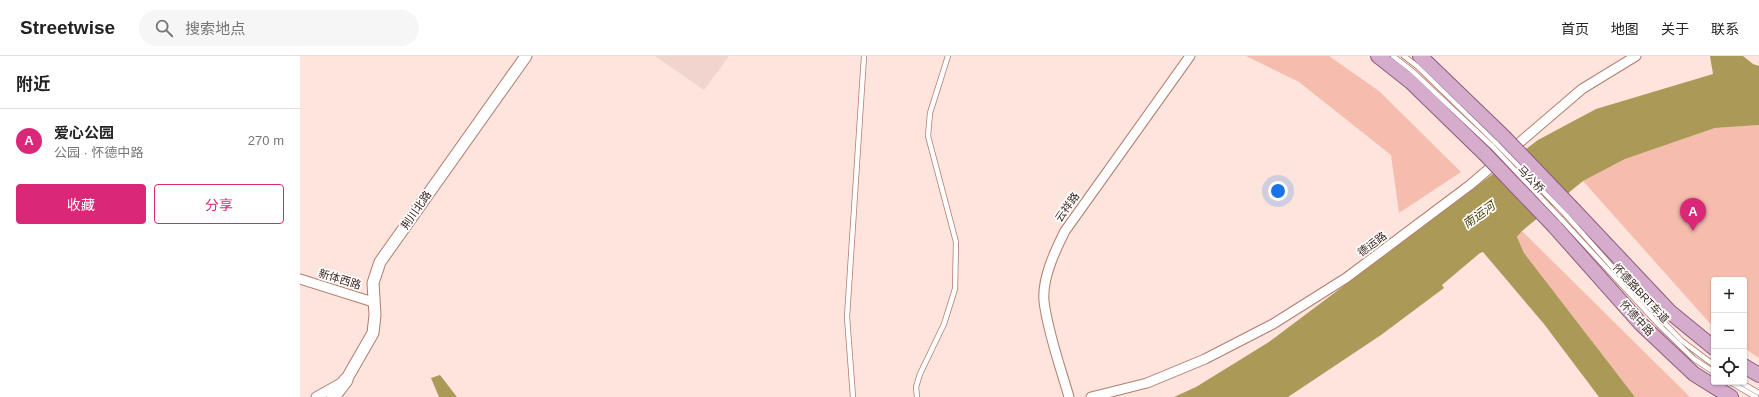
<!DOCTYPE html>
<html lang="zh">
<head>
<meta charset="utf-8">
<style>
  body { margin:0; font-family:Helvetica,"Noto Sans SC",sans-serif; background:#f6f6f6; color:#222 }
  .controls { position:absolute; right:12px; bottom:12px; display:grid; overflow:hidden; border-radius:4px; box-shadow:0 1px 3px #0004 }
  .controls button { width:36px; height:36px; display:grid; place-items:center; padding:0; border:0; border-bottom:1px solid #e0e0e0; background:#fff; color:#222; font:20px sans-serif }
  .you { position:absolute; left:978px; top:135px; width:14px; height:14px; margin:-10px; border:3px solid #fff; border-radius:50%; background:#1a73e8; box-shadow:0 0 0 6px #1a73e833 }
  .badge { display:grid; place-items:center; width:26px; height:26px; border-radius:50%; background:#db2777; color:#fff; font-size:13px; font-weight:700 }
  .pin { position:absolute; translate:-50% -33px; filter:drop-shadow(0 1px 2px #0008) }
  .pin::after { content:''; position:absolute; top:21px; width:14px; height:12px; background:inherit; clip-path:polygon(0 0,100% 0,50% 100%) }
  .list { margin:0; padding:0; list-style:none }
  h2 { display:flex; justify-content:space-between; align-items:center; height:52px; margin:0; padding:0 16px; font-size:17px }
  h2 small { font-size:13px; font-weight:400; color:#767676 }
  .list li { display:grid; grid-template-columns:26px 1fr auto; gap:12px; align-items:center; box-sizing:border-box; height:64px; padding:0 16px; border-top:1px solid #e0e0e0 }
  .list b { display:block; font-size:15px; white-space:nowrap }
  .list p { margin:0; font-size:13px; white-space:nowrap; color:#767676 }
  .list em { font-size:13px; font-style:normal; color:#767676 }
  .actions { display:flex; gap:8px; padding:12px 16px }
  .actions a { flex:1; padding:9px 0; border:1px solid #db2777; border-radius:4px; text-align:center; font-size:14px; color:#db2777 }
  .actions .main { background:#db2777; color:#fff }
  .icon { flex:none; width:22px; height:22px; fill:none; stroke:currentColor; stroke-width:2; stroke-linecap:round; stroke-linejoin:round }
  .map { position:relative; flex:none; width:1459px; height:341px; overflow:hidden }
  header { display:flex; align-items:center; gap:24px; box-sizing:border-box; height:56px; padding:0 20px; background:#fff; border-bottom:1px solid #e0e0e0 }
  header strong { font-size:19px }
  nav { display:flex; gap:22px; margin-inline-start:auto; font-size:14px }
  .search { width:280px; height:36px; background:#f6f6f6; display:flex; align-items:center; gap:10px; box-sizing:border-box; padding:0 14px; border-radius:22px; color:#767676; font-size:15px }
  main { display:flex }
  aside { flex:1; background:#fff }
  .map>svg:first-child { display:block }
</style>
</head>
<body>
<header>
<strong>Streetwise</strong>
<div class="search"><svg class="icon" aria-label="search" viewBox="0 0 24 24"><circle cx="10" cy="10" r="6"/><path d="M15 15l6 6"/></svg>搜索地点</div>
<nav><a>首页</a><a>地图</a><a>关于</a><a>联系</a></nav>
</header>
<main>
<aside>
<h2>附近<small></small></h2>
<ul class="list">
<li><span class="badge">A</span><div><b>爱心公园</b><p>公园 · 怀德中路</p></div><em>270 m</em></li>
</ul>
<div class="actions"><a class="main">收藏</a><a>分享</a></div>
</aside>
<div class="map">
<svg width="1459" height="341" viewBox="0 0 1459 341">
  <rect width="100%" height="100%" fill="#fde4dd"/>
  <polygon fill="#f0d4cd" points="355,0 429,0 404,34"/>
  <g fill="#f6bdae">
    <polygon points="946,0 1029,0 1079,35 1161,116 1099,157 1091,99 999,26"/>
    <polygon points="1459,69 1459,302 1444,292 1444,224 1414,224 1414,272 1283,125 1325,103 1415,72"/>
    <polygon points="1222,175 1390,341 1335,341 1224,197 1217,182"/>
  </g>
  <g fill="#ab9957">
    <polygon points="1410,0 1443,0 1453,8 1459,10 1459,69 1415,72 1325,103 1283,125 1222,175 1217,181 1224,197 1335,341 1299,341 1244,268 1183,196 1180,197 1142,229 1144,232 1081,279 988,341 874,341 896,331 969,286 1238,84 1296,53 1413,18"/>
    <polygon points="140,319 157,341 139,341 131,322"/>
  </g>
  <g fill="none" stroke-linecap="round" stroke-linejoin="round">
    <defs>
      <g id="service">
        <polyline points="1093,0 1111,14 1193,91"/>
        <polyline points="1104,0 1117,10 1196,87"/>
        <polyline points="1266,159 1339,241 1382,285 1414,309"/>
        <polyline points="1261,163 1359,269 1394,303 1414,316"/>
        <polyline points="1430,326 1456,341"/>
        <polyline points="1440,326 1459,337"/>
        <polyline points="553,341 547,261 564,0"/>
        <polyline points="617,341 616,331 620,318 644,268 655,233 656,186 628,80 630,57 648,0"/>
      </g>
      <g id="minor">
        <polyline points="0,223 73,246"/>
        <polyline points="16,341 41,327"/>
        <path d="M769 341C761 313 747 274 744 245 742 222 755 195 765 175L890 0"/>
        <polyline points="791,341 847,327 905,303 973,268 1046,222 1170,129 1282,33 1336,0"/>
      </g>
      <polyline id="tertiary" points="46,324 73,277 75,259 73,227 80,206 226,0"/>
      <polyline id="secondary" points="33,341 46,324"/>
      <g id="primary">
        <polyline points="1078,0 1111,26 1185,98"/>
        <polyline points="1120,0 1204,81"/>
        <polyline points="1272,152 1370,256 1414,292"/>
        <polyline points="1254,170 1341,268 1394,318 1431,341"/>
        <polyline points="1444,310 1459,319"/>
      </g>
    </defs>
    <use href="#service" stroke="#b37c6e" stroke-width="6"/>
    <use href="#minor" stroke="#b37c6e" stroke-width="11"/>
    <use href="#tertiary" stroke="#b37c6e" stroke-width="13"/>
    <use href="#secondary" stroke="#b37c6e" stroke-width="15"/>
    <use href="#primary" stroke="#8e5a7b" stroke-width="16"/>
    <use href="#service" stroke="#fff" stroke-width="4.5"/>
    <use href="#minor" stroke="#fff" stroke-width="9"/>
    <use href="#tertiary" stroke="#fff" stroke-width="11"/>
    <use href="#secondary" stroke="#fff" stroke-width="13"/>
    <use href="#primary" stroke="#d6accd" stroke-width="14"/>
    <defs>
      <g id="service-bridge">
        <polyline points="1196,87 1266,159"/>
        <polyline points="1193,91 1261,163"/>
      </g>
      <g id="primary-bridge">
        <polyline points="1204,81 1272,152"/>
        <polyline points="1185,98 1254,170"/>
      </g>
    </defs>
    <use href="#service-bridge" stroke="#b37c6e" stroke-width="6" stroke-linecap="butt"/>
    <use href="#primary-bridge" stroke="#8e5a7b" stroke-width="16" stroke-linecap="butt"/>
    <use href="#service-bridge" stroke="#fff" stroke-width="4.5"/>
    <use href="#primary-bridge" stroke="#d6accd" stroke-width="14"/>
  </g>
  <g text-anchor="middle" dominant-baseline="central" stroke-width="3.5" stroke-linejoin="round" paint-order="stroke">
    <g font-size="11" fill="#3d2721" stroke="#fff">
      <text transform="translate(1231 123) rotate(46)">马公桥</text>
      <text transform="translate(767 151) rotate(-55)">云祥路</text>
      <text transform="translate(116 154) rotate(-55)">荆川北路</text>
      <text transform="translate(1072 188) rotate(-37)">德运路</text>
      <text transform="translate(40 223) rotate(17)">新体西路</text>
      <text transform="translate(1341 237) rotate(47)">怀德路BRT车道</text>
      <text transform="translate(1337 262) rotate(47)">怀德中路</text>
    </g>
    <g font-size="12" font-style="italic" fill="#493c04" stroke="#fff">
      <text transform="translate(1179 159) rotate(-36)">南运河</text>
    </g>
  </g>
</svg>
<div class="controls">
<button>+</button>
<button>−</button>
<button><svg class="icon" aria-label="locate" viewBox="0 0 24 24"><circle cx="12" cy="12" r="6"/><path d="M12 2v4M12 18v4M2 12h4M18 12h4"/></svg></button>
</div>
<div class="you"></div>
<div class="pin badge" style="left:1393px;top:175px">A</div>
</div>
</main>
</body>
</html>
